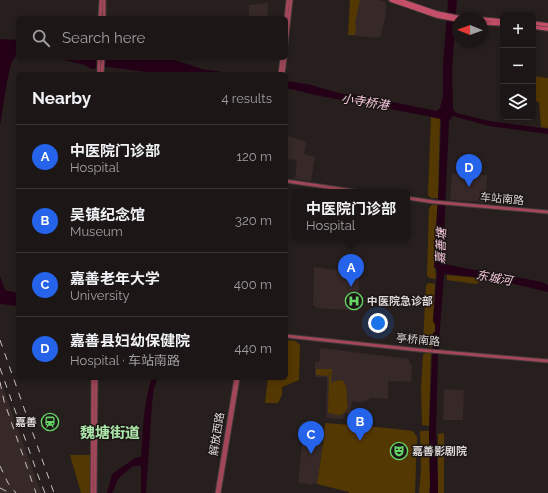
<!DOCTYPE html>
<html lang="en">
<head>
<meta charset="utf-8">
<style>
  body { margin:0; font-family:Raleway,"Noto Sans SC",sans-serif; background:#292423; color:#f1f3f6 }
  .controls { position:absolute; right:12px; top:12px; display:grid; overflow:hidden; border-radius:6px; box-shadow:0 2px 6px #0003 }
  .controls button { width:36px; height:36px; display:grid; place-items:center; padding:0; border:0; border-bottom:1px solid #3a3635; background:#1c1716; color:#f1f3f6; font:20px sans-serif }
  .compass { position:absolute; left:452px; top:12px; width:36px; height:36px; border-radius:50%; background:#1c1716; box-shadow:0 2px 6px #0003; rotate:271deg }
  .you { position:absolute; left:378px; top:323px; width:14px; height:14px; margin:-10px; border:3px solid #fff; border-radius:50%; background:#1a73e8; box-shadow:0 0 0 6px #1a73e833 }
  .badge { display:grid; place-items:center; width:26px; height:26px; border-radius:50%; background:#2563eb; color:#fff; font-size:13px; font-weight:700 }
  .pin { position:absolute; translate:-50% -33px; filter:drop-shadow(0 1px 2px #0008) }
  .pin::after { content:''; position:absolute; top:21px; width:14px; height:12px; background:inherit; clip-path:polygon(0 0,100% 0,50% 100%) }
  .popup { position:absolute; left:292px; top:189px; width:118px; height:52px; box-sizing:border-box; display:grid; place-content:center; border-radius:6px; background:#1c1716; filter:drop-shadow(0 1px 3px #0005); font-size:13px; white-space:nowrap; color:#a09fa1 }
  .popup b { font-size:15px; color:#f1f3f6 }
  .popup::after { content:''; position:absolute; left:50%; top:100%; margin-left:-8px; border:8px solid transparent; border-top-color:#1c1716 }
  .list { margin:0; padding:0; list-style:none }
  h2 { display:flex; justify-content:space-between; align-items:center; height:52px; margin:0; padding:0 16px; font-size:17px }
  h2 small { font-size:13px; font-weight:400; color:#a09fa1 }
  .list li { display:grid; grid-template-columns:26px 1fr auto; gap:12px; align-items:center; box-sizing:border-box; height:64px; padding:0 16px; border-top:1px solid #3a3635 }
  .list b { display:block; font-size:15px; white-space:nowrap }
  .list p { margin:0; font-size:13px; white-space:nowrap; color:#a09fa1 }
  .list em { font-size:13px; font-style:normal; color:#a09fa1 }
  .icon { flex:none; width:22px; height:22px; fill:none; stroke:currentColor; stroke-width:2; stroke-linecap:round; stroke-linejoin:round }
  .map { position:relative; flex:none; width:548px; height:493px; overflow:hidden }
  .search { position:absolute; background:#1c1716; box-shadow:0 2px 6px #0003; left:16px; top:16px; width:272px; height:44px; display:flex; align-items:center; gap:10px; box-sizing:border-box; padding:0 14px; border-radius:6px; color:#a09fa1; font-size:15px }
  .panel { position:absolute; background:#1c1716; box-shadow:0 2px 6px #0003; left:16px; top:72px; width:272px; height:308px; border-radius:6px }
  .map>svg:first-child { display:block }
</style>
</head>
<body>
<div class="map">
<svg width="548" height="493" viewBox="0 0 548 493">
  <rect width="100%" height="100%" fill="#261f1e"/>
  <g fill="#362927">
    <polygon points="350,0 380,0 385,2 386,7 385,13 386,13 381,36 375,38 348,35"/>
    <polygon points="267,3 268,4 267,18 249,18 249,5"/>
    <polygon points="288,136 306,142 304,154 315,157 311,181 295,179 297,160 286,159 286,150"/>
    <polygon points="452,173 487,175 486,198 483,202 450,200"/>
    <polygon points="314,267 349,272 359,275 358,311 317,308 315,306 313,305"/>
    <polygon points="322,348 409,359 409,364 412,365 411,382 388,381 388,399 371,398 366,401 360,402 352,401 350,413 346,413 344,416 343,419 326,418 327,377 315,377 315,362 318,362 320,361 320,349"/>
    <polygon points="0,380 39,487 41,493 0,493"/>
    <polygon points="444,389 464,390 463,420 443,420"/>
    <polygon points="308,438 319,439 320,444 323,444 317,484 313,483 312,485 300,483 298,482 302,445 307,445"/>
  </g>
  <g fill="#543801">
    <polygon points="350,0 360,0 355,23 356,24 355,29 356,30 355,35 348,35"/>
    <polygon points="533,76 548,78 548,128 541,127 539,102 533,101"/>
    <polygon points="431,117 440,119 438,198 431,198 428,195 428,193"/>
    <polygon points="432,205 438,205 434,255 434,268 435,268 436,279 429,278 427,275 429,208"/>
    <polygon points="447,275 479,278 479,282 476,284 447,280"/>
    <polygon points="430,283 435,284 433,320 435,324 435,332 433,332 433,334 432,347 427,346 423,341 426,286 427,284"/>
    <polygon points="286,340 295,341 300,345 299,380 282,387 282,395 278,403 265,403 268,378 286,378"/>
    <polygon points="427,352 431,352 429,426 422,425 421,388 423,355"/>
    <path d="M316 369H332L331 383C347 374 347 389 347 399 347 402 348 406 347 409 346 412 343 414 340 415 335 416 333 413 328 413L329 372 328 376 316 375Z"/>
    <polygon points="325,423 350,425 351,426 377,427 413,431 417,437 415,493 349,493 349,492 317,484 323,444"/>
    <polygon points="420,431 429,431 430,483 429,493 419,493 421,470"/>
    <polygon points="444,433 444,493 438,493 438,434"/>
    <polygon points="70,455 91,455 91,493 81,493"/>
  </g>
  <g fill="#250117">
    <polygon points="448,0 457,0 452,70 453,109 456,113 489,121 548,129 548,134 489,126 453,116 449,121 443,257 446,264 458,267 505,275 542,282 548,285 548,292 498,280 447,274 444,275 438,355 436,432 438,487 438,493 430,493 430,484 429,432 433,333 435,332 435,324 433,322 437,272 436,268 434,268 434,257 439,183 441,119 427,116 320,96 286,88 286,81 307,84 343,94 363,95 377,99 437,111 440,108 443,96 443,65"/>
    <polygon points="0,39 18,40 18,54 12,61 7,81 0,126"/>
    <polygon points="57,58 146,58 165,60 166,58 175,58 175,60 202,69 236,74 161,74 108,67 91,69 85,65"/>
    <polygon points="0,276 5,290 18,293 18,306 0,304"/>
    <path d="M152 378H158L154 388 152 404 146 493H141V466H133L118 479 112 493H107L112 474 135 458 141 457C143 431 143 403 152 378Z"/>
  </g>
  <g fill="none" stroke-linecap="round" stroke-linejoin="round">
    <defs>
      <g id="secondary">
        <polyline points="100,18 101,0"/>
        <polyline points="104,18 104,0"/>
        <polyline points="286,18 288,0"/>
        <polyline points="286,45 291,0"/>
        <polyline points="99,74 99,58"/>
        <polyline points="102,74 103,58"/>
        <polyline points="280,74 282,58"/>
        <polyline points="283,74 285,58"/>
        <polyline points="286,181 361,192"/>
        <polyline points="407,198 434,202 548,212"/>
        <polyline points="286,336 419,350 548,361"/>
        <polyline points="92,493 93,378"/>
        <polyline points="95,493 96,378"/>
        <polyline points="217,493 236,378"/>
        <polyline points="219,493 238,378"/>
      </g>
      <g id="primary">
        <polyline points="391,0 437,16 458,20"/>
        <polyline points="399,0 437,13 461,18"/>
        <polyline points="482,19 503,21"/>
        <polyline points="482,23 503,24"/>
        <polyline points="533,23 548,25"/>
        <polyline points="533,27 548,29"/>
      </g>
    </defs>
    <use href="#secondary" stroke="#3f3938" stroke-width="5"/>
    <use href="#primary" stroke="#3f3938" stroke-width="5.5"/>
    <use href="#secondary" stroke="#a24759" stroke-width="3"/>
    <use href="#primary" stroke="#c54f69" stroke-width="3.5"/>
    <g stroke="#c8c3c2" stroke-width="1" stroke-dasharray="7 7" stroke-linecap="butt">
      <polyline points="0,340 54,493"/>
      <polyline points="0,368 39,478 45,493"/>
      <polyline points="0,382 4,401 36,493"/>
      <polyline points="0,466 8,483 16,493"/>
      <polyline points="0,488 10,493"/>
    </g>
  </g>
  <defs>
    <symbol id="hospital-ring" viewBox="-11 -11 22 22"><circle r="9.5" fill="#1c1615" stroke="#67d466" stroke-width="1.5"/><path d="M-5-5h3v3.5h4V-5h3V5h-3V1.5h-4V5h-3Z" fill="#67d466"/></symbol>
    <symbol id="station-ring" viewBox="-11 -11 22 22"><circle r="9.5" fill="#1c1615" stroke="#67d466" stroke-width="1.5"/><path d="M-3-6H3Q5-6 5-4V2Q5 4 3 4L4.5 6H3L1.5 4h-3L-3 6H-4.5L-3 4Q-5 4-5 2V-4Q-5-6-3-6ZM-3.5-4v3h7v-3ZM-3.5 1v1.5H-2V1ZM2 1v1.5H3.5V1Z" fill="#67d466"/></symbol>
    <symbol id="theatre-ring" viewBox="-11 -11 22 22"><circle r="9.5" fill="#1c1615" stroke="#67d466" stroke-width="1.5"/><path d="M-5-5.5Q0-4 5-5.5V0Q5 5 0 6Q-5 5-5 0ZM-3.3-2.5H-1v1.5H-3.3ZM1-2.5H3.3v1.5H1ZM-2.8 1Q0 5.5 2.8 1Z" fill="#67d466"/></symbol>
  </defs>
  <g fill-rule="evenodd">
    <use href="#hospital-ring" x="344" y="291" width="20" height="20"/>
    <use href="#station-ring" x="40" y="412" width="20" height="20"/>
    <use href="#theatre-ring" x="389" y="441" width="20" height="20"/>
  </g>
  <g text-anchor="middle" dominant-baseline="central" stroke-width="3" stroke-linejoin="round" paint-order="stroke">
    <g font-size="11" fill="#dcd7d6" stroke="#1c1615">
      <text transform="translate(502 199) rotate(5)">车站南路</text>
      <text transform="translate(418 340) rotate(5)">亭桥南路</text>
      <text transform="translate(217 434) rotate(-81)">解放西路</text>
    </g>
    <g font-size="11" font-weight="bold" fill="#dcd7d6" stroke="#1c1615" text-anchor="start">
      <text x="367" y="301">中医院急诊部</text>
      <text x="37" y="422" text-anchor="end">嘉善</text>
      <text x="412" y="451">嘉善影剧院</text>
    </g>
    <g font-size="12" font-style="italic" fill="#f6c8de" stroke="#1c1615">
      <text transform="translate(365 102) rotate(9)">小寺桥港</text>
      <text transform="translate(441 246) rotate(-88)">嘉善塘</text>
      <text transform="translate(494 278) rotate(10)">东城河</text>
    </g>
    <g font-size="15" font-weight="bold" fill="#aee7ab" stroke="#1c1615">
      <text x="110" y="433">魏塘街道</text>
    </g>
  </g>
</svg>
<div class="controls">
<button>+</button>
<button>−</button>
<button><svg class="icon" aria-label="layers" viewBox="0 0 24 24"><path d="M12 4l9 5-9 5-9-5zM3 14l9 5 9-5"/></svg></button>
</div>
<svg class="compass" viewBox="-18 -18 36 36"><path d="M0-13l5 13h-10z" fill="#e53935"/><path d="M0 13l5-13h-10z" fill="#a09fa1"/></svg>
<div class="you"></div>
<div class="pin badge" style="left:351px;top:287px">A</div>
<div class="popup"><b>中医院门诊部</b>Hospital</div>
<div class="pin badge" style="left:360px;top:441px">B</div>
<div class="pin badge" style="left:311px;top:454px">C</div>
<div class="pin badge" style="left:469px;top:187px">D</div>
<div class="search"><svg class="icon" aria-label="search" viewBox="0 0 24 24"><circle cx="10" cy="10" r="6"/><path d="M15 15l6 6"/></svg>Search here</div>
<section class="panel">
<h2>Nearby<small>4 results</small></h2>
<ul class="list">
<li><span class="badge">A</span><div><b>中医院门诊部</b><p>Hospital</p></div><em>120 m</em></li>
<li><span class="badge">B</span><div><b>吴镇纪念馆</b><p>Museum</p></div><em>320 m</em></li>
<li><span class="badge">C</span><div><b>嘉善老年大学</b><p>University</p></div><em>400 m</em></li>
<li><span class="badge">D</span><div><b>嘉善县妇幼保健院</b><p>Hospital · 车站南路</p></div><em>440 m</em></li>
</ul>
</section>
</div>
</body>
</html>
